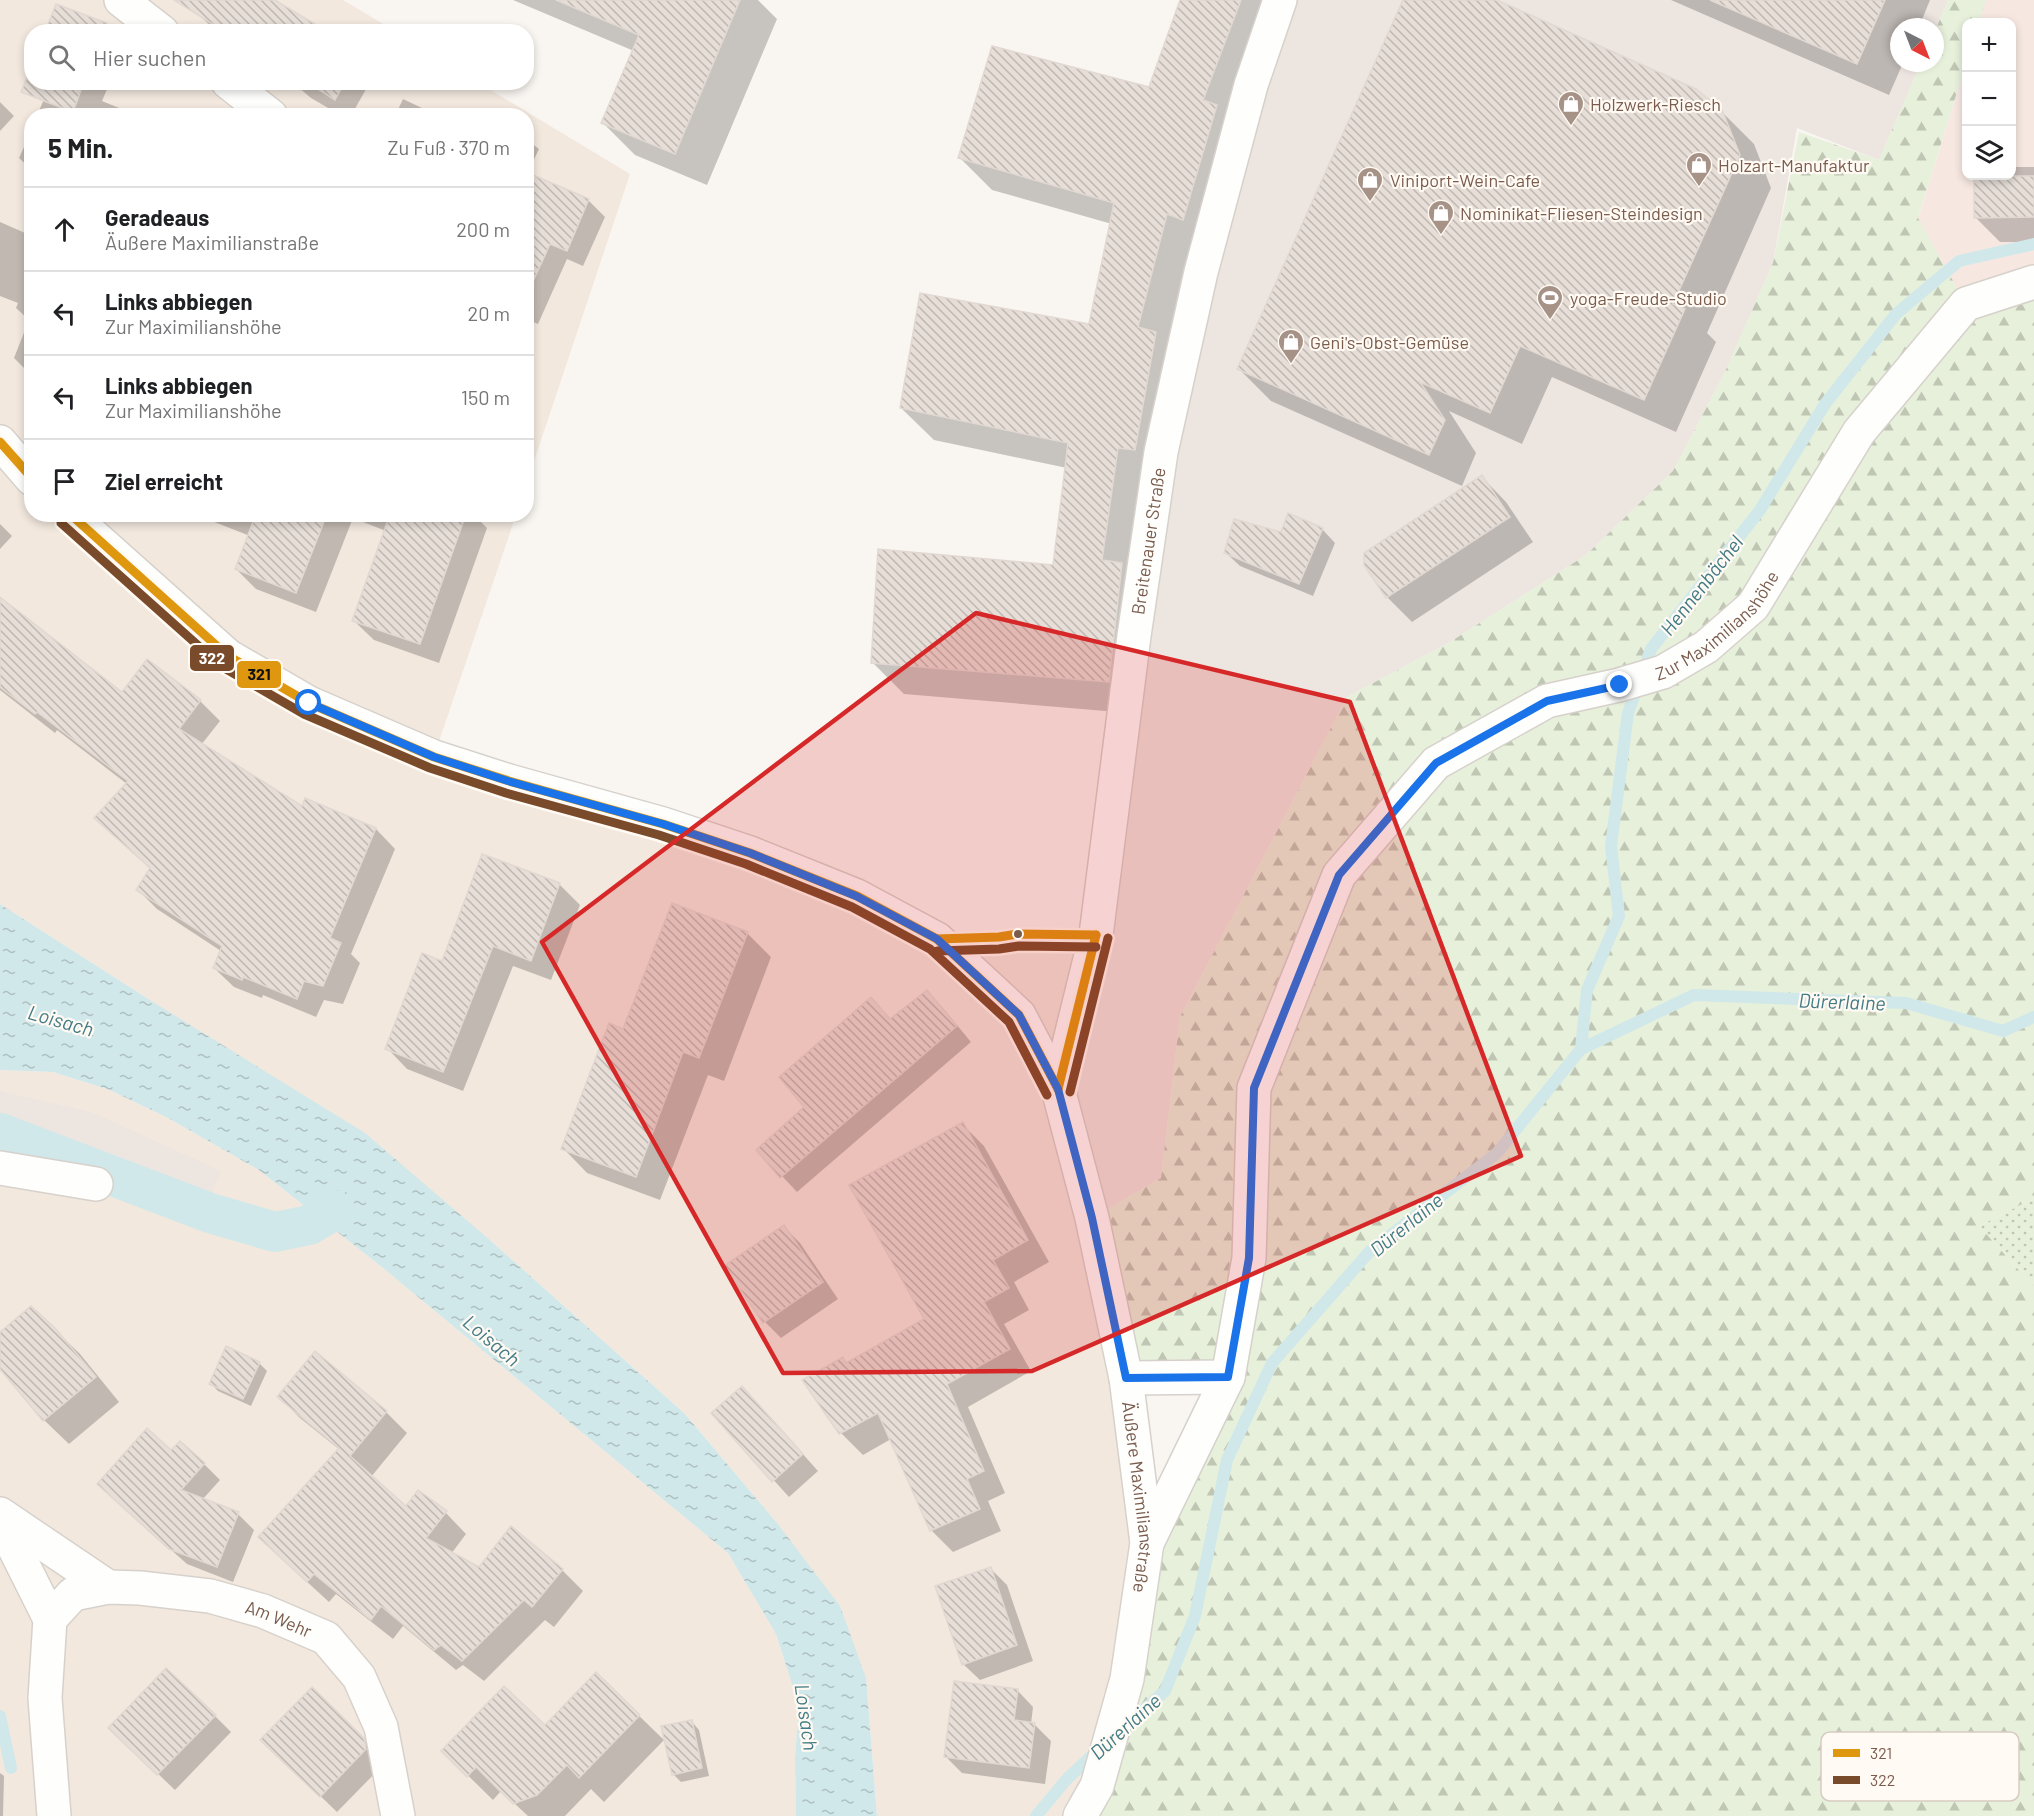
<!DOCTYPE html>
<html lang="de">
<head>
<meta charset="utf-8">
<style>
  body { margin:0; font-family:Barlow,sans-serif; background:#f6f6f6; color:#202124 }
  .controls { position:absolute; right:18px; top:18px; display:grid; overflow:hidden; border-radius:12px; box-shadow:0 3px 9px #0003 }
  .controls button { width:54px; height:54px; display:grid; place-items:center; padding:0; border:0; border-bottom:2px solid #e0e0e0; background:#fff; color:#202124; font:30px sans-serif }
  .compass { position:absolute; left:1890px; top:18px; width:54px; height:54px; border-radius:50%; background:#fff; box-shadow:0 3px 9px #0003; rotate:138deg }
  .stop { position:absolute; width:18px; height:18px; margin:-14px; border:4px solid #1a73e8; border-radius:50%; background:#fff }
  .stop.end { background:#1a73e8; border-color:#fff; box-shadow:0 2px 6px #0008 }
  .list { margin:0; padding:0; list-style:none }
  h2 { display:flex; justify-content:space-between; align-items:center; height:78px; margin:0; padding:0 24px; font-size:26px }
  h2 small { font-size:20px; font-weight:400; color:#757577 }
  .list li { display:grid; grid-template-columns:39px 1fr auto; gap:18px; align-items:center; box-sizing:border-box; height:84px; padding:0 24px; border-top:2px solid #e0e0e0 }
  .list b { display:block; font-size:22px; white-space:nowrap }
  .list p { margin:0; font-size:20px; white-space:nowrap; color:#757577 }
  .list em { font-size:20px; font-style:normal; color:#757577 }
  .icon { flex:none; width:33px; height:33px; fill:none; stroke:currentColor; stroke-width:2; stroke-linecap:round; stroke-linejoin:round }
  .map { position:relative; flex:none; width:2034px; height:1816px; overflow:hidden }
  .search { position:absolute; background:#fff; box-shadow:0 3px 9px #0003; left:24px; top:24px; width:510px; height:66px; display:flex; align-items:center; gap:15px; box-sizing:border-box; padding:0 21px; border-radius:24px; color:#757577; font-size:22px }
  .panel { position:absolute; background:#fff; box-shadow:0 3px 9px #0003; left:24px; top:108px; width:510px; height:414px; border-radius:24px }
  .map>svg:first-child { display:block }
</style>
</head>
<body>
<div class="map">
<svg width="2034" height="1816" viewBox="0 0 2034 1816">
  <defs>
    <pattern id="grass-dots" width="8" height="8" patternUnits="userSpaceOnUse" patternTransform="scale(1.5)"><rect width="8" height="8" fill="#e7f0db"/><path d="M2 2h.1M6 6h.1" fill="none" stroke="#c0c6b4" stroke-width="1.8" stroke-linecap="round"/></pattern>
    <pattern id="forest-firs" width="22" height="20" patternUnits="userSpaceOnUse" patternTransform="scale(1.5)"><rect width="22" height="20" fill="#e7f0db"/><path d="M5 1l3.5 6h-7zM16 11l3.5 6h-7z" fill="#c0c6b4"/></pattern>
    <pattern id="water-ripples" width="26" height="14" patternUnits="userSpaceOnUse" patternTransform="scale(1.5)"><rect width="26" height="14" fill="#d0e8ea"/><path d="M2 4q2-2 4 0t4 0M15 11q2-2 4 0t4 0" fill="none" stroke="#aebfc0"/></pattern>
    <pattern id="building-back-hatch" width="6" height="6" patternUnits="userSpaceOnUse" patternTransform="scale(1.5)"><rect width="6" height="6" fill="#e6ded7"/><path d="M-1 5l2 2M0 0l6 6M5-1l2 2" fill="none" stroke="#bfb7b1"/></pattern>
  </defs>
  <rect width="100%" height="100%" fill="#f9f5f0"/>
  <g fill="#f2e8de">
    <polygon points="0,0 343,0 395,31 32,32 32,82 479,83 630,174 527,482 526,116 32,116 32,514 516,515 434,756 509,781 937,939 1018,934 1096,935 1147,1543 1080,1816 877,1816 866,1678 777,1523 684,1413 491,1241 153,1002 0,904"/>
    <polygon points="0,1070 53,1072 110,1090 168,1118 259,1170 383,1268 728,1553 776,1634 799,1706 795,1758 796,1816 0,1816"/>
  </g>
  <polygon fill="#f6e8e1" points="1986,0 2034,0 2034,282 1966,304 1918,219 1966,63 1966,176 2012,176 2012,22 1979,22"/>
  <g fill="#ede5e0">
    <polygon points="1282,0 1948,0 1935,31 1935,27 1899,27 1899,63 1921,63 1879,160 1797,128 1773,263 1724,374 1673,471 1586,555 1450,642 1347,697 1180,1017 1161,1178 1092,1218 1058,1089 1161,452"/>
    <polygon points="0,1091 91,1112 221,1171 198,1226 138,1196 87,1165 0,1147"/>
  </g>
  <polygon fill="url(#grass-dots)" points="2034,1198 2034,1287 1979,1226"/>
  <polygon fill="url(#forest-firs)" points="1948,0 1986,0 1979,22 1966,22 1966,63 1918,218 1966,304 2034,282 2034,1198 1979,1226 2034,1287 2034,1816 1080,1816 1147,1543 1228,1378 1126,1378 1092,1218 1161,1178 1180,1017 1347,697 1450,642 1586,555 1673,471 1724,374 1773,263 1799,132 1879,160 1921,63 1935,63 1935,31"/>
  <polygon fill="url(#water-ripples)" points="0,904 153,1002 365,1133 491,1241 684,1413 777,1523 840,1606 866,1678 877,1816 796,1816 795,1758 799,1706 776,1634 728,1553 383,1268 259,1170 168,1118 110,1090 53,1072 0,1070"/>
  <g fill="#0003">
    <polygon points="207,0 274,0 327,32 217,32 198,14"/>
    <polygon points="513,0 758,0 777,19 707,185 635,155 603,123 634,51"/>
    <polygon points="1182,0 1298,0 1199,245 1153,597 1141,714 904,694 872,662 1054,567 1067,468 934,440 901,408 1090,326 1112,224 992,190 960,158 1150,89"/>
    <polygon points="1404,0 1493,0 1721,111 1754,144 1771,188 1707,333 1716,342 1676,432 1552,377 1522,444 1449,411 1476,453 1462,486 1271,401 1239,369"/>
    <polygon points="1671,0 1930,0 1919,27 1899,27 1899,63 1903,63 1889,95"/>
    <polygon points="106,25 113,32 73,32"/>
    <polygon points="51,82 110,82 102,101 139,116 37,116"/>
    <polygon points="292,82 370,82 351,116 342,116 311,98"/>
    <polygon points="403,99 439,116 395,116"/>
    <polygon points="0,102 14,116 0,131"/>
    <polygon points="32,129 32,170 19,158"/>
    <polygon points="526,139 539,149 527,174 588,200 605,217 583,266 567,259 538,324 526,319"/>
    <polygon points="2012,167 2034,167 2034,242 2000,242 1976,218 1975,176 2012,176"/>
    <polygon points="0,222 32,236 32,376 14,358 29,320 16,308 18,303 0,296"/>
    <polygon points="1482,477 1506,502 1533,542 1412,622 1387,597 1366,565"/>
    <polygon points="194,514 473,514 487,528 439,663 374,640 354,621 386,531 353,518 316,612 256,589 236,569 250,536"/>
    <polygon points="0,524 12,536 0,549"/>
    <polygon points="1322,529 1335,543 1313,596 1240,566 1226,553"/>
    <polygon points="0,599 122,694 147,661 200,701 220,721 201,745 302,809 306,800 376,829 395,849 351,954 360,963 343,1004 324,1000 316,1017 263,995 262,998 234,987 214,968 221,951 157,909 138,890 151,869 96,818 127,784 57,730 55,733 0,690"/>
    <polygon points="559,884 580,905 551,980 513,966 463,1091 407,1069 387,1048 443,963"/>
    <polygon points="747,933 771,957 724,1081 708,1075 660,1200 587,1173 563,1148 624,1031"/>
    <polygon points="927,992 942,1007 971,1042 797,1192 782,1176 806,1107 871,999 891,1020"/>
    <polygon points="962,1124 984,1146 1049,1262 1014,1282 1029,1310 1004,1324 1031,1371 968,1407 1005,1493 988,1501 1001,1531 953,1552 931,1530 891,1439 863,1455 841,1433 843,1359 848,1364 927,1320"/>
    <polygon points="784,1227 800,1243 838,1299 781,1338 765,1322 726,1266"/>
    <polygon points="54,1329 80,1354 119,1402 69,1444 44,1420 0,1367 0,1334"/>
    <polygon points="227,1348 260,1364 267,1371 251,1406 218,1391 210,1383"/>
    <polygon points="279,1397 386,1412 407,1433 371,1477 406,1508 446,1513 466,1534 451,1554 479,1569 511,1528 562,1570 583,1591 554,1627 545,1620 484,1681 463,1665 456,1670 403,1626 393,1639 336,1594 329,1602 281,1558 340,1450 300,1418"/>
    <polygon points="758,1404 818,1471 789,1497 713,1413"/>
    <polygon points="171,1453 204,1464 220,1480 202,1500 238,1514 254,1530 233,1582 187,1564 115,1500"/>
    <polygon points="991,1569 1007,1585 1033,1661 980,1680 963,1664"/>
    <polygon points="596,1674 664,1740 604,1802 591,1789 565,1816 528,1816 501,1791 493,1800 443,1751 545,1727"/>
    <polygon points="312,1689 380,1756 382,1766 337,1812 279,1756"/>
    <polygon points="1017,1690 1033,1707 1031,1724 1034,1724 1051,1741 1045,1784 962,1773 946,1757"/>
    <polygon points="215,1716 231,1732 175,1790 110,1728"/>
    <polygon points="692,1722 699,1730 709,1776 681,1782 673,1774"/>
    <polygon points="0,1773 4,1776 3,1816 0,1816"/>
  </g>
  <g fill="none" stroke-linecap="round" stroke-linejoin="round">
    <g stroke="#d0e8ea" stroke-width="12">
      <polyline points="1581,1049 1587,990 1619,916 1611,846 1628,713 1651,649 1760,510 1825,404 1896,314 1959,261 2034,244"/>
      <polyline points="0,1716 11,1768"/>
      <polyline points="1120,1731 1165,1691 1195,1616 1227,1460 1272,1363 1370,1251 1497,1153 1581,1049 1694,995 1906,1003 2003,1031 2034,1017"/>
      <polyline points="1036,1816 1067,1779 1098,1750"/>
    </g>
    <polyline stroke="#d0e8ea" stroke-width="40" points="0,1133 210,1213 275,1232 309,1225 334,1210"/>
  </g>
  <g fill="url(#building-back-hatch)" stroke="#e2d8d2" stroke-width="1.5">
    <polygon points="174,0 275,0 328,32 225,32"/>
    <polygon points="556,0 740,0 675,154 601,123 639,35"/>
    <polygon points="1180,0 1241,0 1203,100 1217,105 1183,220 1167,214 1138,327 1156,332 1135,450 1118,448 1102,560 1122,563 1109,682 871,663 878,549 1053,565 1068,443 900,408 920,293 1089,324 1114,203 958,158 992,46 1149,87"/>
    <polygon points="1403,0 1497,0 1696,89 1722,110 1740,155 1673,304 1685,309 1644,400 1520,346 1490,413 1420,382 1445,420 1429,455 1237,369"/>
    <polygon points="1710,0 1885,0 1857,64"/>
    <polygon points="56,4 107,23 104,32 45,32"/>
    <polygon points="32,66 32,82 84,82 73,112 21,92"/>
    <polygon points="307,82 345,82 335,100"/>
    <polygon points="526,172 589,199 567,251 550,244 526,297"/>
    <polygon points="1974,176 2034,176 2034,217 1974,218"/>
    <polygon points="1482,475 1510,517 1386,598 1364,565 1364,553"/>
    <polygon points="1288,513 1323,528 1299,584 1224,553 1234,519 1281,532"/>
    <polygon points="256,514 327,514 296,593 235,569"/>
    <polygon points="390,514 466,514 420,644 352,621"/>
    <polygon points="0,597 122,692 147,659 201,700 179,729 302,806 305,798 376,828 330,938 341,943 323,986 304,981 297,999 243,977 242,980 213,968 222,946 136,890 150,868 94,818 128,781 37,712 35,714 0,687"/>
    <polygon points="482,854 560,883 531,961 493,946 443,1072 385,1049 422,953 442,961"/>
    <polygon points="672,903 748,932 699,1058 683,1052 636,1177 561,1149 609,1023 623,1029"/>
    <polygon points="927,990 957,1026 780,1178 756,1150 804,1107 779,1077 871,997 890,1019"/>
    <polygon points="963,1122 1028,1240 993,1260 1009,1288 984,1302 1010,1349 947,1384 984,1471 967,1479 980,1509 930,1531 878,1413 839,1434 802,1380 843,1357 846,1363 924,1319 849,1185"/>
    <polygon points="784,1225 823,1282 763,1323 724,1266"/>
    <polygon points="31,1306 55,1328 96,1377 43,1421 0,1369 0,1332"/>
    <polygon points="226,1346 260,1362 243,1399 209,1384"/>
    <polygon points="315,1351 387,1411 350,1456 406,1506 418,1490 447,1511 426,1538 479,1567 511,1526 563,1569 532,1607 524,1600 462,1661 441,1645 434,1650 381,1606 371,1620 314,1574 307,1582 258,1537 339,1448 277,1397"/>
    <polygon points="742,1386 803,1454 772,1482 711,1413"/>
    <polygon points="147,1428 171,1450 180,1441 205,1463 181,1490 239,1512 217,1567 169,1549 97,1484"/>
    <polygon points="991,1567 1017,1645 962,1665 935,1586"/>
    <polygon points="166,1668 216,1715 157,1775 108,1728"/>
    <polygon points="596,1672 640,1715 579,1778 567,1765 537,1795 513,1804 476,1767 467,1777 441,1751 504,1686 545,1725"/>
    <polygon points="954,1681 1018,1689 1014,1720 1035,1723 1029,1768 944,1757"/>
    <polygon points="312,1687 364,1738 366,1749 320,1797 260,1740"/>
    <polygon points="692,1720 702,1768 672,1775 661,1726"/>
  </g>
  <g fill="none" stroke-linecap="round" stroke-linejoin="round">
    <defs>
      <g id="minor">
        <polyline points="121,0 162,32"/>
        <polyline points="228,82 271,116"/>
        <polyline points="0,442 32,479"/>
        <path id="s1" d="M69 514 228 656 309 703 434 757 509 781 663 824 750 853 857 896 937 939 1019 1015 1058 1089 1092 1218 1126 1378 1147 1543 1127 1679 1097 1786 1080 1816"/>
        <path id="s2" d="M1058 1089 1096 935 1134 636 1161 452 1201 272 1251 85 1280 0"/>
        <polyline points="0,1168 96,1184"/>
        <polyline points="1126,1378 1228,1377"/>
        <polyline points="0,1514 108,1587"/>
        <polyline points="0,1519 50,1619"/>
        <path id="s3" d="M1147 1543 1228 1377 1249 1258 1254 1088 1339 875 1436 763 1547 701 1619 685 1663 672 1706 647 1753 606 1859 432 1966 304 2034 282"/>
        <path id="s4" d="M54 1816 45 1698 50 1619 73 1594 108 1587 140 1588 210 1596 263 1611 326 1638 359 1677 381 1727 398 1816"/>
      </g>
    </defs>
    <use href="#minor" stroke="#d7d1cb" stroke-width="36"/>
    <use href="#minor" stroke="#fefefd" stroke-width="33"/>
    <defs>
      <g id="bus-1">
        <polyline points="0,442 32,478"/>
        <polyline points="70,514 228,656 309,703 434,757 509,781 663,824 750,853 857,896 937,939 1019,1015 1058,1089"/>
        <polyline points="937,939 999,937 1018,934 1096,935"/>
        <polyline points="1058,1089 1096,935"/>
      </g>
      <g id="bus-2">
        <polyline points="61,523 221,666 304,714 430,768 506,793 659,835 746,864 852,907 930,949 1009,1022 1047,1095"/>
        <polyline points="937,951 999,949 1019,946 1096,947"/>
        <polyline points="1070,1092 1108,938"/>
      </g>
    </defs>
    <use href="#bus-1" stroke="#fffaf3" stroke-width="14"/>
    <use href="#bus-2" stroke="#fffaf3" stroke-width="14"/>
    <use href="#bus-1" stroke="#de970f" stroke-width="9"/>
    <use href="#bus-2" stroke="#7a4b2a" stroke-width="9"/>
  </g>
  <g fill="none" stroke-linecap="round" stroke-linejoin="round">
    <polyline stroke="#1a73e8" stroke-width="8" points="309,703 434,757 508,781 663,824 750,853 856,896 937,939 1019,1015 1058,1089 1092,1218 1126,1378 1228,1377 1249,1258 1254,1088 1339,875 1436,763 1547,701 1620,685"/>
  </g>
  <path fill="#d62828" fill-opacity="0.2" stroke="#d62828" stroke-width="4.5" stroke-linejoin="round" d="M976 613 1350 702 1521 1156 1032 1371 783 1373 542 942Z"/>
  <defs>
    <symbol id="shop-pin" viewBox="-11 -11 22 30"><path d="M0 17L-7.5 6A9.5 9.5 0 1 1 7.5 6Z" fill="#a69286" stroke="#fffaf3"/><path d="M-5-2.5h2.3a2.7 3.5 0 0 1 5.4 0H5L5.5 6h-11ZM-1.5-2.5h3a1.5 2.3 0 0 0-3 0Z" fill="#fff"/></symbol>
    <symbol id="stadium-pin" viewBox="-11 -11 22 30"><path d="M0 17L-7.5 6A9.5 9.5 0 1 1 7.5 6Z" fill="#a69286" stroke="#fffaf3"/><path d="M0-5a6.5 5 0 1 0 0 10a6.5 5 0 1 0 0-10ZM-3.5-1.8h7v3.6h-7Z" fill="#fff"/></symbol>
  </defs>
  <g fill-rule="evenodd">
    <use href="#shop-pin" x="1556" y="89" width="30" height="40"/>
    <use href="#shop-pin" x="1684" y="150" width="30" height="40"/>
    <use href="#shop-pin" x="1355" y="165" width="30" height="40"/>
    <use href="#shop-pin" x="1426" y="198" width="30" height="40"/>
    <use href="#stadium-pin" x="1535" y="283" width="30" height="40"/>
    <use href="#shop-pin" x="1276" y="327" width="30" height="40"/>
  </g>
  <circle fill="#7a5c4d" stroke="#fffaf3" stroke-width="2" cx="1018" cy="934" r="5"/>
  <g text-anchor="middle" dominant-baseline="central" stroke-width="4.5" stroke-linejoin="round" paint-order="stroke">
    <g font-size="18" fill="#7a5c4d" stroke="#fffaf3" text-anchor="start">
      <text x="1590" y="104">Holzwerk-Riesch</text>
      <text x="1718" y="165">Holzart-Manufaktur</text>
      <text x="1390" y="180">Viniport-Wein-Cafe</text>
      <text x="1460" y="213">Nominikat-Fliesen-Steindesign</text>
      <text x="1570" y="298">yoga-Freude-Studio</text>
      <text x="1310" y="342">Geni's-Obst-Gemüse</text>
    </g>
    <g font-size="18" fill="#7a5c4d" stroke="#fffaf3">
      <text stroke="none"><textPath href="#s2" startOffset="556">Breitenauer Straße</textPath></text>
      <text stroke="none"><textPath href="#s3" startOffset="1172">Zur Maximilianshöhe</textPath></text>
      <text stroke="none"><textPath href="#s1" startOffset="1592">Äußere Maximilianstraße</textPath></text>
      <text stroke="none"><textPath href="#s4" startOffset="442">Am Wehr</textPath></text>
    </g>
    <g font-size="20" font-style="italic" fill="#437c86" stroke="#fffaf3">
      <text transform="translate(1701 585) rotate(-52)">Hennenbächel</text>
      <text transform="translate(1842 1001) rotate(2)">Dürerlaine</text>
      <text transform="translate(61 1020) rotate(16)">Loisach</text>
      <text transform="translate(1406 1224) rotate(-39)">Dürerlaine</text>
      <text transform="translate(492 1340) rotate(40)">Loisach</text>
      <text transform="translate(807 1717) rotate(82)">Loisach</text>
      <text transform="translate(1125 1726) rotate(-42)">Dürerlaine</text>
    </g>
  </g>
  <rect x="1821" y="1732" width="198" height="69" rx="9" fill="#fffaf3" stroke="#d7cbc1" stroke-width="1.5"/>
  <rect x="1833" y="1749" width="27" height="8" fill="#de970f"/>
  <rect x="1833" y="1776" width="27" height="8" fill="#7a4b2a"/>
  <g font-size="16" fill="#7a5c4d">
    <text x="1870" y="1759">321</text>
    <text x="1870" y="1786">322</text>
  </g>
  <g stroke="#fffaf3" stroke-width="2">
    <rect x="189" y="644" width="46" height="28" rx="6" fill="#7a4b2a"/>
    <rect x="236" y="660" width="46" height="29" rx="6" fill="#de970f"/>
  </g>
  <g font-size="16" text-anchor="middle" font-weight="bold" fill="#fff">
    <text x="212" y="664">322</text>
  </g>
  <g font-size="16" text-anchor="middle" font-weight="bold" fill="#111">
    <text x="259" y="680">321</text>
  </g>
</svg>
<div class="controls">
<button>+</button>
<button>−</button>
<button><svg class="icon" aria-label="layers" viewBox="0 0 24 24"><path d="M12 4l9 5-9 5-9-5zM3 14l9 5 9-5"/></svg></button>
</div>
<svg class="compass" viewBox="-18 -18 36 36"><path d="M0-13l5 13h-10z" fill="#e53935"/><path d="M0 13l5-13h-10z" fill="#757577"/></svg>
<div class="stop" style="left:309px;top:703px"></div>
<div class="stop end" style="left:1620px;top:685px"></div>
<div class="search"><svg class="icon" aria-label="search" viewBox="0 0 24 24"><circle cx="10" cy="10" r="6"/><path d="M15 15l6 6"/></svg>Hier suchen</div>
<section class="panel">
<h2>5 Min.<small>Zu Fuß · 370 m</small></h2>
<ul class="list">
<li><svg class="icon" aria-label="ahead" viewBox="0 0 24 24"><path d="M12 20V5M6 11l6-6 6 6"/></svg><div><b>Geradeaus</b><p>Äußere Maximilianstraße</p></div><em>200 m</em></li>
<li><svg class="icon" aria-label="left" viewBox="0 0 24 24"><path d="M17 20v-9H6M10 6l-5 5 5 5"/></svg><div><b>Links abbiegen</b><p>Zur Maximilianshöhe</p></div><em>20 m</em></li>
<li><svg class="icon" aria-label="left" viewBox="0 0 24 24"><path d="M17 20v-9H6M10 6l-5 5 5 5"/></svg><div><b>Links abbiegen</b><p>Zur Maximilianshöhe</p></div><em>150 m</em></li>
<li><svg class="icon" aria-label="arrive" viewBox="0 0 24 24"><path d="M6 21V4h12l-3 4 3 4H6"/></svg><div><b>Ziel erreicht</b></div></li>
</ul>
</section>
</div>
</body>
</html>
